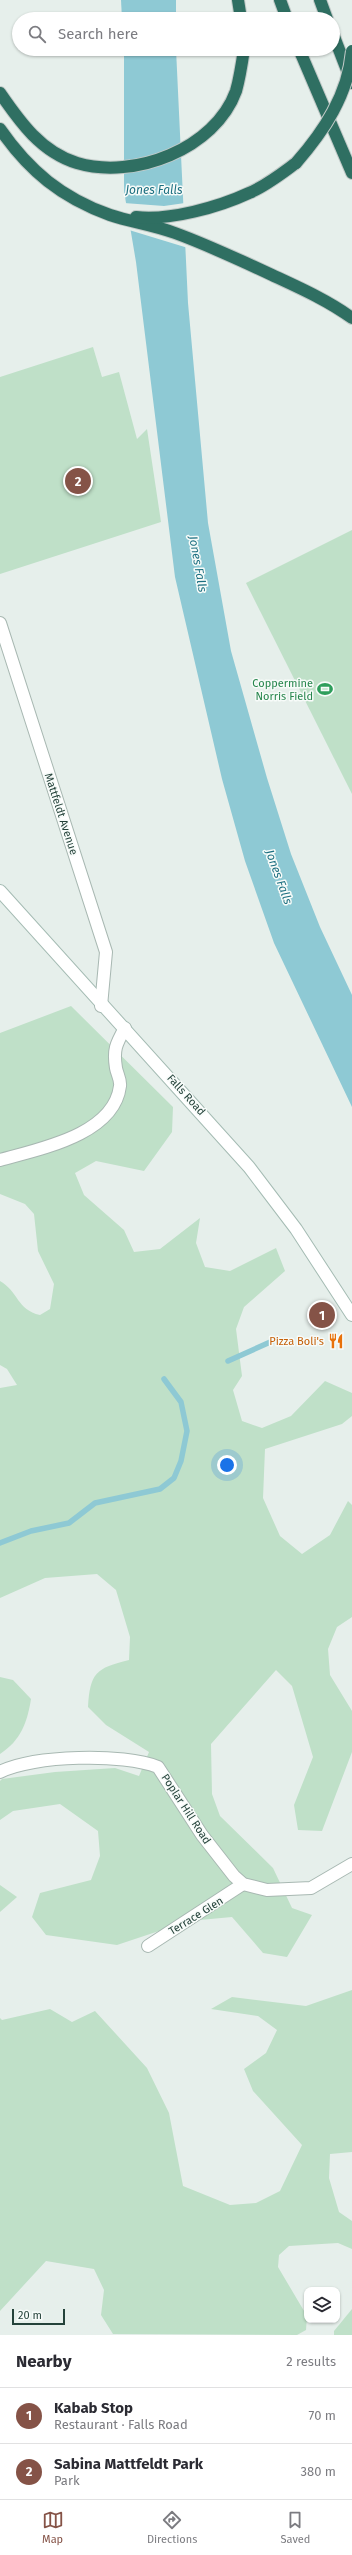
<!DOCTYPE html>
<html lang="en">
<head>
<meta charset="utf-8">
<style>
  body { margin:0; font-family:"Fira Sans",sans-serif; background:#f2f2f3; color:#2b2b33 }
  .controls { position:absolute; right:12px; bottom:12px; display:grid; overflow:hidden; border-radius:8px; box-shadow:0 1px 3px #0004 }
  .controls button { width:36px; height:36px; display:grid; place-items:center; padding:0; border:0; border-bottom:1px solid #e1e1e2; background:#fff; color:#2b2b33; font:20px sans-serif }
  .scale { position:absolute; left:12px; bottom:10px; width:53px; box-sizing:border-box; padding-left:4px; border:2px solid #24423a; border-top:0; font-size:11px; line-height:14px; white-space:nowrap; color:#24423a; -webkit-text-stroke:3px #f7fbf9; paint-order:stroke }
  .you { position:absolute; left:227px; top:1465px; width:14px; height:14px; margin:-10px; border:3px solid #fff; border-radius:50%; background:#1a73e8; box-shadow:0 0 0 6px #1a73e833 }
  .badge { display:grid; place-items:center; width:26px; height:26px; border-radius:50%; background:#855347; color:#fff; font-size:13px; font-weight:700 }
  .pin { position:absolute; translate:-50% -50%; border:2px solid #fff; box-shadow:0 1px 4px #0006 }
  .list { margin:0; padding:0; list-style:none }
  h2 { display:flex; justify-content:space-between; align-items:center; height:52px; margin:0; padding:0 16px; font-size:17px }
  h2 small { font-size:13px; font-weight:400; color:#7c7c81 }
  .list li { display:grid; grid-template-columns:26px 1fr auto; gap:12px; align-items:center; box-sizing:border-box; height:56px; padding:0 16px; border-top:1px solid #e1e1e2 }
  .list b { display:block; font-size:15px; white-space:nowrap }
  .list p { margin:0; font-size:13px; white-space:nowrap; color:#7c7c81 }
  .list em { font-size:13px; font-style:normal; color:#7c7c81 }
  .icon { flex:none; width:22px; height:22px; fill:none; stroke:currentColor; stroke-width:2; stroke-linecap:round; stroke-linejoin:round }
  .map { position:relative; flex:none; width:352px; height:2335px; overflow:hidden }
  .search { position:absolute; background:#fff; box-shadow:0 1px 3px #0004; left:12px; right:12px; top:12px; height:44px; display:flex; align-items:center; gap:10px; box-sizing:border-box; padding:0 14px; border-radius:22px; color:#7c7c81; font-size:15px }
  .sheet { height:164px; background:#fff }
  nav { display:flex; justify-content:space-around; align-items:center; box-sizing:border-box; height:56px; border-top:1px solid #e1e1e2; background:#fff; font-size:11px; color:#7c7c81 }
  nav a { display:grid; justify-items:center; gap:2px }
  nav .on { color:#855347 }
  .map>svg:first-child { display:block }
</style>
</head>
<body>
<div class="map">
<svg width="352" height="2335" viewBox="0 0 352 2335">
  <rect width="100%" height="100%" fill="#e6efeb"/>
  <g fill="#bfe0c8">
    <polygon points="93,347 102,377 119,372 137,439 147,429 161,522 0,574 0,377"/>
    <polygon points="352,530 352,794 246,583"/>
    <path d="M71 1006 173 1107 172 1132 144 1171 96 1161 75 1173 84 1195 124 1230 134 1252 160 1249 200 1218 196 1243 205 1267 230 1271 276 1248 285 1271 244 1307 236 1329 242 1376 233 1390 242 1421 262 1428 291 1416 325 1381 352 1393V1416L342 1424 265 1449 263 1498 280 1536 302 1554 330 1535 348 1501 352 1505V1617L337 1627 328 1649 330 1675 352 1711V1752L322 1831 298 1830 294 1805 313 1757 292 1686 276 1670 211 1744 212 1794 220 1816 273 1868 292 1908 312 1915 287 1957 263 1953 232 1917 189 1921 117 1945 46 1935 32 1917 40 1893 91 1880 100 1856 98 1831 60 1804 13 1811 0 1820V1781L2 1779 55 1772 115 1768 139 1776 149 1752 106 1725 88 1707C90 1673 96 1668 129 1660L130 1637 116 1590 97 1574 45 1578 0 1598V1388L17 1385 7 1369 0 1365V1281C18 1291 17 1310 40 1315L50 1309 54 1284 38 1251 34 1214 25 1204 0 1194V1033Z"/>
    <path d="M0 1677 13 1680 31 1699C27 1723 21 1740 0 1754Z"/>
    <polygon points="0,1885 17,1897 0,1912"/>
    <polygon points="352,1990 352,2152 330,2154 329,2178 339,2212 352,2221 352,2249 338,2243 289,2246 279,2255 278,2267 307,2316 306,2330 297,2335 113,2334 101,2315 104,2290 94,2269 46,2261 0,2311 0,2018 2,2020 50,2009 72,2022 95,2011 147,2068 169,2113 183,2186 230,2205 256,2203 280,2191 302,2145 253,2091 244,2069 266,2053 277,2030 258,2016 211,2009 232,1997 306,2006"/>
    <polygon points="352,2309 352,2335 334,2335 334,2331"/>
  </g>
  <g fill="#8ec9d4">
    <polygon points="121,0 176,0 176,19 122,19"/>
    <polygon points="124,49 176,49 188,303 208,523 231,651 267,778 291,854 320,927 352,995 352,1107 274,943 245,861 222,779 175,577 136,262 124,191"/>
  </g>
  <polygon fill="#e6efeb" points="124,203 164,206 185,203 188,248 129,230"/>
  <g fill="none" stroke-linecap="round" stroke-linejoin="round">
    <g stroke="#8ec9d4" stroke-width="5.5">
      <polyline points="228,1361 277,1339"/>
      <polyline points="0,1543 31,1531 69,1523 95,1503 160,1489 174,1478 181,1461 187,1431 181,1402 164,1379"/>
    </g>
    <defs>
      <g id="street">
        <polyline points="0,623 106,952 101,1006"/>
        <path d="M0 1160C39 1149 114 1135 120 1086 121 1080 117 1074 116 1068 113 1050 116 1044 125 1028"/>
        <path d="M0 1772C33 1755 124 1753 158 1767L202 1835 234 1876 243 1884 267 1890 311 1888 352 1864"/>
        <polyline points="148,1946 243,1884"/>
      </g>
      <polyline id="secondary" points="0,891 249,1167 296,1229 352,1315"/>
      <g id="highway">
        <polyline points="238,0 241,19"/>
        <polyline points="280,0 287,19"/>
        <polyline points="320,0 327,19"/>
        <polyline points="333,34 352,83"/>
        <polyline points="299,49 352,173"/>
        <path d="M0 93C20 122 41 152 77 163 134 180 215 149 236 91 240 77 242 63 244 49"/>
        <path d="M0 129C29 171 62 198 110 215 131 222 154 225 175 233 208 245 240 260 272 275 300 288 327 300 352 318"/>
        <path d="M136 217C169 221 219 207 249 193 266 186 281 174 296 163"/>
      </g>
    </defs>
    <use href="#street" stroke="#a8b8b2" stroke-width="14"/>
    <use href="#secondary" stroke="#a4bbb3" stroke-width="14"/>
    <use href="#highway" stroke="#c2cac8" stroke-width="14"/>
    <use href="#street" stroke="#fff" stroke-width="12"/>
    <use href="#secondary" stroke="#fff" stroke-width="12"/>
    <use href="#highway" stroke="#2f6f62" stroke-width="12"/>
    <defs>
      <path id="highway-bridge" d="M296 163C324 131 348 95 352 51"/>
    </defs>
    <use href="#highway-bridge" stroke="#c2cac8" stroke-width="14" stroke-linecap="butt"/>
    <use href="#highway-bridge" stroke="#2f6f62" stroke-width="12"/>
  </g>
  <defs>
    <symbol id="stadium-bare" viewBox="-9 -9 18 18"><path d="M0-5a6.5 5 0 1 0 0 10a6.5 5 0 1 0 0-10ZM-3.5-1.8h7v3.6h-7Z" fill="#2e9e5b" stroke="#f7fbf9" stroke-width="2.5" paint-order="stroke"/></symbol>
    <symbol id="restaurant-bare" viewBox="-9 -9 18 18"><path d="M-5-6h1v4h1v-4h1v4h1v-4h1v5L-1.5 .5V6h-2V.5L-5-1ZM5-6V6H3V1.5H1.5Q1.5-4 5-6Z" fill="#e8710a" stroke="#f7fbf9" stroke-width="2.5" paint-order="stroke"/></symbol>
  </defs>
  <g fill-rule="evenodd">
    <use href="#stadium-bare" x="314" y="678" width="22" height="22"/>
    <use href="#restaurant-bare" x="325" y="1330" width="22" height="22"/>
  </g>
  <g text-anchor="middle" dominant-baseline="central" stroke-width="3" stroke-linejoin="round" paint-order="stroke">
    <g font-size="11" fill="#27864d" stroke="#f7fbf9" text-anchor="end">
      <text x="313" y="683">Coppermine<tspan x="313" dy="13">Norris Field</tspan></text>
    </g>
    <g font-size="11" fill="#24423a" stroke="#f7fbf9">
      <text transform="translate(61 814) rotate(72)">Mattfeldt Avenue</text>
      <text transform="translate(186 1095) rotate(48)">Falls Road</text>
      <text transform="translate(186 1809) rotate(57)">Poplar Hill Road</text>
      <text transform="translate(196 1916) rotate(-32)">Terrace Glen</text>
    </g>
    <g font-size="11" fill="#c56008" stroke="#f7fbf9" text-anchor="end">
      <text x="324" y="1341">Pizza Boli's</text>
    </g>
    <g font-size="12" font-style="italic" fill="#1c6f80" stroke="#f7fbf9">
      <text x="154" y="190">Jones Falls</text>
      <text transform="translate(198 564) rotate(80)">Jones Falls</text>
      <text transform="translate(279 877) rotate(70)">Jones Falls</text>
    </g>
  </g>
</svg>
<div class="controls">
<button><svg class="icon" aria-label="layers" viewBox="0 0 24 24"><path d="M12 4l9 5-9 5-9-5zM3 14l9 5 9-5"/></svg></button>
</div>
<div class="scale">20 m</div>
<div class="you"></div>
<div class="pin badge" style="left:322px;top:1315px">1</div>
<div class="pin badge" style="left:78px;top:481px">2</div>
<div class="search"><svg class="icon" aria-label="search" viewBox="0 0 24 24"><circle cx="10" cy="10" r="6"/><path d="M15 15l6 6"/></svg>Search here</div>
</div>
<section class="sheet">
<h2>Nearby<small>2 results</small></h2>
<ul class="list">
<li><span class="badge">1</span><div><b>Kabab Stop</b><p>Restaurant · Falls Road</p></div><em>70 m</em></li>
<li><span class="badge">2</span><div><b>Sabina Mattfeldt Park</b><p>Park</p></div><em>380 m</em></li>
</ul>
</section>
<nav>
<a class="on"><svg class="icon" aria-label="map" viewBox="0 0 24 24"><path d="M3 6l6-2 6 2 6-2v14l-6 2-6-2-6 2zM9 4v14M15 6v14"/></svg>Map</a>
<a><svg class="icon" aria-label="directions" viewBox="0 0 24 24"><path d="M12 3l9 9-9 9-9-9zM9 14v-3h6M13 9l2 2-2 2"/></svg>Directions</a>
<a><svg class="icon" aria-label="saved" viewBox="0 0 24 24"><path d="M7 4h10v16l-5-4-5 4z"/></svg>Saved</a>
</nav>
</body>
</html>
